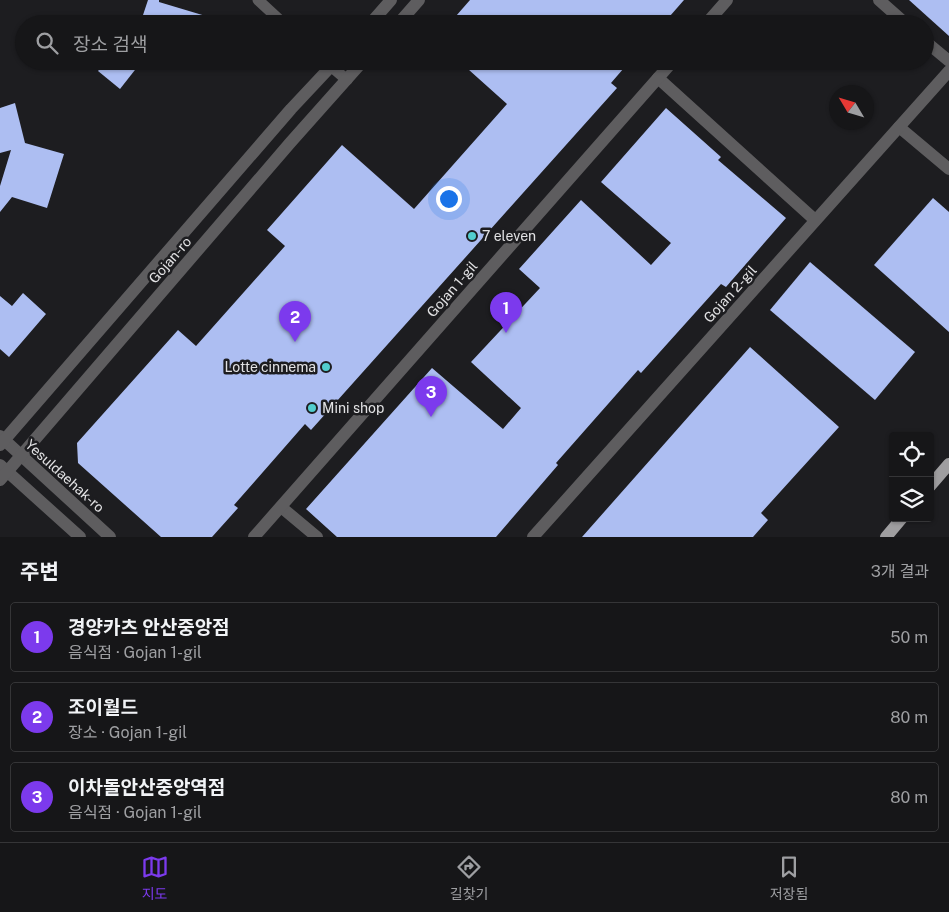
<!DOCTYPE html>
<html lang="ko">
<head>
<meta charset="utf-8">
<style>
  body { margin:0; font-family:"Public Sans","Noto Sans KR",sans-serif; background:#232325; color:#f1f3f6 }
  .controls { position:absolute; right:15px; bottom:15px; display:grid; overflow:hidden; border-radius:5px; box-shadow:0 1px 4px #0004 }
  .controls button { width:45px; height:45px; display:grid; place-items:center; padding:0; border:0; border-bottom:1px solid #353537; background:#161618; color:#f1f3f6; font:25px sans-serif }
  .compass { position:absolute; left:829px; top:85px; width:45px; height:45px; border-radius:50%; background:#161618; box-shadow:0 1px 4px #0004; rotate:308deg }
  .you { position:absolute; left:448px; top:198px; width:18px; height:18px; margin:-12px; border:4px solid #fff; border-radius:50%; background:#1a73e8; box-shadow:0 0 0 8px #1a73e833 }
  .badge { display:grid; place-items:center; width:32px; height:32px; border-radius:50%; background:#7c3aed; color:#fff; font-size:16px; font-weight:700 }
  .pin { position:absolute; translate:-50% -41px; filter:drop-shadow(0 1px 2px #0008) }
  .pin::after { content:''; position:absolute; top:26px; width:18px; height:15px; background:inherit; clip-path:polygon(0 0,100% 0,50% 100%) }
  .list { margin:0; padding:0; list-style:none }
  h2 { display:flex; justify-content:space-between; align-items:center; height:65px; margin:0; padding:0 20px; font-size:21px }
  h2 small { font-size:16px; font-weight:400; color:#9e9fa2 }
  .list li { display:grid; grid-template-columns:32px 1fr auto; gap:15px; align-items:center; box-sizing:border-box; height:70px; margin:0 10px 10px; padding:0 10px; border:1px solid #353537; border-radius:5px }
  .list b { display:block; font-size:19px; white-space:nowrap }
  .list p { margin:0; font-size:16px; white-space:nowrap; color:#9e9fa2 }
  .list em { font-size:16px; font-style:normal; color:#9e9fa2 }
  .icon { flex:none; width:28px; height:28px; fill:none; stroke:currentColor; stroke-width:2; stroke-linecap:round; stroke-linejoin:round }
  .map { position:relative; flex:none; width:949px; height:537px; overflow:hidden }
  .search { position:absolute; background:#161618; box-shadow:0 1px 4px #0004; left:15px; right:15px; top:15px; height:55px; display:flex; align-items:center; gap:12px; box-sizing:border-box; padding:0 18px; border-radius:28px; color:#9e9fa2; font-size:19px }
  .sheet { height:305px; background:#161618 }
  nav { display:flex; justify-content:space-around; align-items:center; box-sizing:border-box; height:70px; border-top:1px solid #353537; background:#161618; font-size:14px; color:#9e9fa2 }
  nav a { display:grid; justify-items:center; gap:2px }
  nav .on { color:#7c3aed }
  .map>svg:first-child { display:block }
</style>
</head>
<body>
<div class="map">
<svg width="949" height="537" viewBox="0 0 949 537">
  <rect width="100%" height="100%" fill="#1d1d20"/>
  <g fill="#adbef2">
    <polygon points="148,0 159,0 159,2 219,20 219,24 140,24"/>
    <polygon points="470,0 684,0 663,24 449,24"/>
    <polygon points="909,0 949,0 949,36"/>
    <polygon points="106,61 142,61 120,89 98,71"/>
    <polygon points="459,61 630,61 611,83 617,88 311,430 305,424 234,505 238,508 212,537 161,537 78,463 77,443 178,330 196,346 285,246 267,230 342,145 414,209 507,104"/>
    <polygon points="15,103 25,143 64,154 47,208 12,197 0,212 0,186 11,150 0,153 0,108"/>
    <polygon points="666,108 721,157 718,160 786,218 726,287 721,284 641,373 638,370 556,463 558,465 496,537 337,537 306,509 432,368 503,429 521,408 471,362 540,288 519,269 581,200 651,265 671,243 601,182"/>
    <polygon points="933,198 949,212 949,332 874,265"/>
    <polygon points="810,262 915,352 875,400 770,310"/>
    <polygon points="23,293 46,314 9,357 0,349 0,296 12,306"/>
    <polygon points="750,347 839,427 761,513 768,520 753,537 582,537"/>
  </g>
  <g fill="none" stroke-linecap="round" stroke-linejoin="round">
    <g stroke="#5e5d5f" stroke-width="11">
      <polyline points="258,0 284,24"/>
      <polyline points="325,61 347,80"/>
    </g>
    <g stroke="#5e5d5f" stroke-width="12">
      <polyline points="879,0 906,24"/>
      <polyline points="706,24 727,0"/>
      <polyline points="925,41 949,61"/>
      <polyline points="658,78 815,220"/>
      <polyline points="899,127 949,169"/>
      <polyline points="281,507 317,537"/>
      <polyline points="254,537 673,61"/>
      <polyline points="533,537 949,71"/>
    </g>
    <g stroke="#5e5d5f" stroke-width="12">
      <polyline points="370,24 391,0"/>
      <polyline points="398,24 419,0"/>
      <polyline points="0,436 110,537"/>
      <polyline points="0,445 291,109 336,61"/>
      <polyline points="0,465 80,537"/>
      <polyline points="0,480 290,143 363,61"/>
    </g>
    <g stroke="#9f9ea0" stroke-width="12">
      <polyline points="930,486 949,464"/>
      <polyline points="886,537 902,518"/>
    </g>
  </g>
  <g fill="#52cdce" stroke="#1d1d20" stroke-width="2">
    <circle cx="472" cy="236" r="5"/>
    <circle cx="326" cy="367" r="5"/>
    <circle cx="312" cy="408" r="5"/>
  </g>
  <g text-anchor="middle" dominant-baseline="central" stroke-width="5" stroke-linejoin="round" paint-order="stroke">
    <g font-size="14" fill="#e2e2e4" stroke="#1d1d20" text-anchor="start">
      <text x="482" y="236">7 eleven</text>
      <text x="316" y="367" text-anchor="end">Lotte cinnema</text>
      <text x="322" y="408">Mini shop</text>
    </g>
    <g font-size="14" fill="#e2e2e4" stroke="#1d1d20">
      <text transform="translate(170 260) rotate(-49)">Gojan-ro</text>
      <text transform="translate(452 289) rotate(-49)">Gojan 1-gil</text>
      <text transform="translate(730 294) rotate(-48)">Gojan 2-gil</text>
      <text transform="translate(65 476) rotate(42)">Yesuldaehak-ro</text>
    </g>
  </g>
</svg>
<div class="controls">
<button><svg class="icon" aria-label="locate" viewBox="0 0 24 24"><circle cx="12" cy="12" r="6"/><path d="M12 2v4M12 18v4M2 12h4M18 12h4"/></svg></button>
<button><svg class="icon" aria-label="layers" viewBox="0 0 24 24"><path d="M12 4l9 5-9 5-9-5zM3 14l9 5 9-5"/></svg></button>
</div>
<svg class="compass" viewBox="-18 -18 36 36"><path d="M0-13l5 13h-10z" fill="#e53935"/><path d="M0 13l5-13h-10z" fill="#9e9fa2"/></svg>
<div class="you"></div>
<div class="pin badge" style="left:506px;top:333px">1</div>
<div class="pin badge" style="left:295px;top:342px">2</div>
<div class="pin badge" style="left:431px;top:417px">3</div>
<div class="search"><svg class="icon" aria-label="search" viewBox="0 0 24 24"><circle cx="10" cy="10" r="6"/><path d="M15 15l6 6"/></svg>장소 검색</div>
</div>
<section class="sheet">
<h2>주변<small>3개 결과</small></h2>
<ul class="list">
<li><span class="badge">1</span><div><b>경양카츠 안산중앙점</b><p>음식점 · Gojan 1-gil</p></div><em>50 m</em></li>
<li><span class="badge">2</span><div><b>조이월드</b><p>장소 · Gojan 1-gil</p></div><em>80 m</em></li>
<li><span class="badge">3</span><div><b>이차돌안산중앙역점</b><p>음식점 · Gojan 1-gil</p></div><em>80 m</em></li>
</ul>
</section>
<nav>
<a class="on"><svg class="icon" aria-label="map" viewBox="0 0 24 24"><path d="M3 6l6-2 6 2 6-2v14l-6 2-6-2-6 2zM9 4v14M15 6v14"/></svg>지도</a>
<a><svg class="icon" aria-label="directions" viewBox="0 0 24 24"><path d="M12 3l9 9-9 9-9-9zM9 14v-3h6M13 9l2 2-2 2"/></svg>길찾기</a>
<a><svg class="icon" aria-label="saved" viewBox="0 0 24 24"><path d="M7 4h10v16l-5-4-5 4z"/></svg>저장됨</a>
</nav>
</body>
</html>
